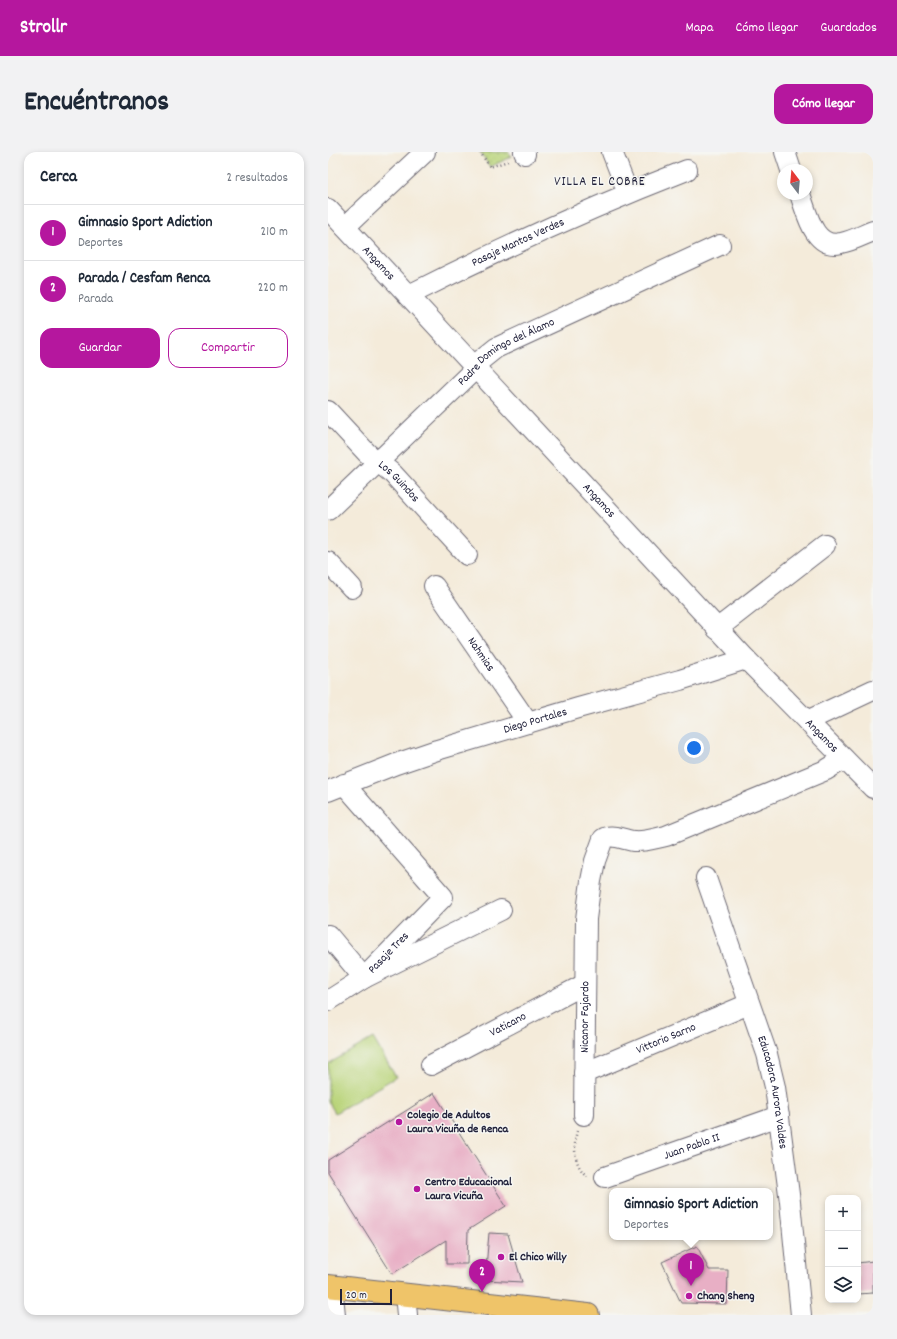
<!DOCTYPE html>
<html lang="es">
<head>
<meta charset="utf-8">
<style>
  body { margin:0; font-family:Dekko,sans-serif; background:#f2f2f3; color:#1f2937 }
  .controls { position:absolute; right:12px; bottom:12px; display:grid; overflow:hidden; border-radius:8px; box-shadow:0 2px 6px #0003 }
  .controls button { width:36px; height:36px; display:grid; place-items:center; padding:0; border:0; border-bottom:1px solid #e0e1e3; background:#fff; color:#1f2937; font:20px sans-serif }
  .compass { position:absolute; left:449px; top:12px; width:36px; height:36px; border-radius:50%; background:#fff; box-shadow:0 2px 6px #0003; rotate:344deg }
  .scale { position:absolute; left:12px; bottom:10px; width:52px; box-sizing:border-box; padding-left:4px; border:2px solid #22223b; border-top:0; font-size:11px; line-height:14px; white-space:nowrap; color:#22223b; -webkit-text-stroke:3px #f6f6f2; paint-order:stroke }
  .you { position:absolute; left:366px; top:596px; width:14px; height:14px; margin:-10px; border:3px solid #fff; border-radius:50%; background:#1a73e8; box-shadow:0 0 0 6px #1a73e833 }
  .badge { display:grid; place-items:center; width:26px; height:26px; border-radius:50%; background:#b5179e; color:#fff; font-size:13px; font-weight:700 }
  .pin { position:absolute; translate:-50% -33px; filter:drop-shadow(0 1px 2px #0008) }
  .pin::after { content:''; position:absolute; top:21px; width:14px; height:12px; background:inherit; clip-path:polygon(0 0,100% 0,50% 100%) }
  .popup { position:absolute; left:281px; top:1036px; width:164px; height:52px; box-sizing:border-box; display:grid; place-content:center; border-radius:8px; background:#fff; filter:drop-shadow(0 1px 3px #0005); font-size:13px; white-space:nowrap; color:#747a83 }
  .popup b { font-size:15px; color:#1f2937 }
  .popup::after { content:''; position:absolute; left:50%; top:100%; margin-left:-8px; border:8px solid transparent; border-top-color:#fff }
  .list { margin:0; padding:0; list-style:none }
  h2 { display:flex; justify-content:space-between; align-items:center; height:52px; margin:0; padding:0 16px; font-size:17px }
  h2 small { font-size:13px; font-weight:400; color:#747a83 }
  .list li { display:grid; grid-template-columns:26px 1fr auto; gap:12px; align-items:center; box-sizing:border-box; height:56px; padding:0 16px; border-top:1px solid #e0e1e3 }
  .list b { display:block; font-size:15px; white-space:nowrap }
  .list p { margin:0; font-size:13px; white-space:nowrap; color:#747a83 }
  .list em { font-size:13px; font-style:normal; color:#747a83 }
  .actions { display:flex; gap:8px; padding:12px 16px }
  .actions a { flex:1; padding:9px 0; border:1px solid #b5179e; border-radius:12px; text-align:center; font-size:14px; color:#b5179e }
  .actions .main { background:#b5179e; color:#fff }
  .icon { flex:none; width:22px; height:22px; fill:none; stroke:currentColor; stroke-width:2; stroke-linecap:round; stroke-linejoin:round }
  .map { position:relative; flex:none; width:545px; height:1163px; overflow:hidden; border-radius:12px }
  header { display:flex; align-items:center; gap:24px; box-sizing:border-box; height:56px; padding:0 20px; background:#b5179e; color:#fff }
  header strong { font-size:19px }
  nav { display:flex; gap:22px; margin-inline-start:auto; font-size:14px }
  .intro { display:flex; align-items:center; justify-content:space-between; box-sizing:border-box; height:96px; padding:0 24px }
  h1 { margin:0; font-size:28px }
  .button { padding:10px 18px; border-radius:12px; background:#b5179e; color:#fff; font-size:14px; font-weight:700 }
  main { display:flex; gap:24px; padding:0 24px }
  aside { flex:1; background:#fff; border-radius:12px; box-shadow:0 2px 6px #0003 }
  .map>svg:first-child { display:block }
</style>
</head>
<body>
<header>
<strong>Strollr</strong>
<nav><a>Mapa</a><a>Cómo llegar</a><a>Guardados</a></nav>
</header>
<div class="intro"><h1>Encuéntranos</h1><a class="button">Cómo llegar</a></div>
<main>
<aside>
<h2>Cerca<small>2 resultados</small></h2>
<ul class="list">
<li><span class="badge">1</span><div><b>Gimnasio Sport Adiction</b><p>Deportes</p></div><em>210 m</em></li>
<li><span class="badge">2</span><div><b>Parada / Cesfam Renca</b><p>Parada</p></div><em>220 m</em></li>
</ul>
<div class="actions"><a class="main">Guardar</a><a>Compartir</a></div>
</aside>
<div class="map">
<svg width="545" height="1163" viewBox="0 0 545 1163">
  <defs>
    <pattern id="grass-dots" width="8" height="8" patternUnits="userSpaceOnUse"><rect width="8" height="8" fill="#b9d479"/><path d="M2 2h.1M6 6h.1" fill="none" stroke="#9fb66a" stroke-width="1.8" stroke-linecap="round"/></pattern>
  </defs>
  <rect width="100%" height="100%" fill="#f6f6f2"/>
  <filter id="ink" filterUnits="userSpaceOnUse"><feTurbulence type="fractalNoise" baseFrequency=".025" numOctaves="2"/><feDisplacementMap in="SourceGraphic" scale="8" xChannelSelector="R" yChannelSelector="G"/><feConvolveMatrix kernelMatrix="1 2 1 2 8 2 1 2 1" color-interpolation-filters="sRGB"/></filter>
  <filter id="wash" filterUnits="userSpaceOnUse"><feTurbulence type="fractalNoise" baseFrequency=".012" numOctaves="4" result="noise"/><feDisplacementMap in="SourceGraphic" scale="16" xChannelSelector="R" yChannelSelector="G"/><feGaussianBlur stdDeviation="0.9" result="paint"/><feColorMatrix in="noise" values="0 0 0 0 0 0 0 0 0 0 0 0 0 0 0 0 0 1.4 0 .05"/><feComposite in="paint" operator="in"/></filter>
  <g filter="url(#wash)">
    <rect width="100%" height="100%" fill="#f4ebda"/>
    <polygon fill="url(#grass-dots)" stroke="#6e7b5a" points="152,0 181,0 183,5 162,15"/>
    <polygon fill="#b9d479" stroke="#6e7b5a" points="45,886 68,925 7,961 0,949 0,912"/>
    <g id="blocks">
      <g fill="#e8afc5">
        <polygon points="106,941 178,1054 140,1078 139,1112 118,1112 118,1088 64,1122 0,1020 0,1008"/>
        <polygon points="161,1081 180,1082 194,1130 157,1128"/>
        <polygon points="369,1094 381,1118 400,1118 399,1152 353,1151 334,1110"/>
        <polygon points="545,1109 545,1141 530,1142 530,1111"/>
      </g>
    </g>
  </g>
  <g filter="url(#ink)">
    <use href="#blocks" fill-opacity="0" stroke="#6c6873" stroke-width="1"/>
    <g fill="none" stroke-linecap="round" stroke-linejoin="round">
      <defs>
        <g id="minor">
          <polyline points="196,0 197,2"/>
          <polyline points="284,0 300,41"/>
          <polyline points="457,0 463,18"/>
          <path d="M472 42C479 61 486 98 513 91 524 89 535 83 545 79"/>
          <path id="s1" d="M0 57 418 507 545 636"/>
          <polyline points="17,75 97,0"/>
          <path id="s2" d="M81 143C172 97 264 55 359 18"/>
          <path id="s3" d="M0 259 39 301 65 322 139 403"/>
          <path id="s4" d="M0 358 148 216 153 208 168 196 392 93"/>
          <polyline points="0,410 24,436"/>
          <path id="s5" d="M106 434 200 571"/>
          <polyline points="389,477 497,393"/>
          <polyline points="479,569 545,538"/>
          <path id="s6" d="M0 639 68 612 109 598 250 556 352 528 418 507"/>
          <path id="s7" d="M378 726 439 902 447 935 462 1050 473 1163"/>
          <polyline points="0,783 36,826 173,758"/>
          <path id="s8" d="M0 849 36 826 115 745 16 632"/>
          <path id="s9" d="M103 913 257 832"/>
          <path id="s10" d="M256 921 421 852"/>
          <path id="s11" d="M256 963 258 767 263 729 267 709 275 687C283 681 297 688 306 689 317 690 328 686 338 684L498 618 516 607"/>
          <path id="s12" d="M277 1025 451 964"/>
          <polyline points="4,1134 7,1163"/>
          <polyline points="77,1142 79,1163"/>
        </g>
        <polyline id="major" points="0,1134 260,1163"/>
      </defs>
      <use href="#minor" stroke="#6c6873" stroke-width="22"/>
      <use href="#major" stroke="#6c6873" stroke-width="24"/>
      <g stroke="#6c6873" stroke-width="2.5" stroke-dasharray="1 3" stroke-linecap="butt">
        <polyline points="152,0 162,15 180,9"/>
        <path d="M249 979C245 994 246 1014 259 1024"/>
      </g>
      <use href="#minor" stroke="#fff" stroke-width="20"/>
      <use href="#major" stroke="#efc469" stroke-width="22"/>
    </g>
  </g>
  <g fill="#b5179e" stroke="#f6f6f2" stroke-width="1.5">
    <circle cx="71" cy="970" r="4"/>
    <circle cx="89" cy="1037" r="4"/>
    <circle cx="173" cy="1105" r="4"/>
    <circle cx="361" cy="1144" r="4"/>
  </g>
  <g text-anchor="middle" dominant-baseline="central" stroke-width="3" stroke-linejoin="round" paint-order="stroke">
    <g font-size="12" fill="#22223b" stroke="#f6f6f2">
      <text stroke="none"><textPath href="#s2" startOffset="121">Pasaje Mantos Verdes</textPath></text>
      <text stroke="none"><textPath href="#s1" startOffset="74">Angamos</textPath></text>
      <text stroke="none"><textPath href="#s4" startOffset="240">Padre Domingo del Álamo</textPath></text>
      <text stroke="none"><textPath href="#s3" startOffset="100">Los Guindos</textPath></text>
      <text stroke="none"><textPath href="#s1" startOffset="398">Angamos</textPath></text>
      <text stroke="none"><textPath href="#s5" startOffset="83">Nahmias</textPath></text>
      <text stroke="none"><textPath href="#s6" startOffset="219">Diego Portales</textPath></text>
      <text stroke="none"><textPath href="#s1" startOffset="722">Angamos</textPath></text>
      <text stroke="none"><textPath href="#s8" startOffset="78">Pasaje Tres</textPath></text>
      <text stroke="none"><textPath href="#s11" startOffset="98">Nicanor Fajardo</textPath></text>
      <text stroke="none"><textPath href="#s9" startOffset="87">Vaticano</textPath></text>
      <text stroke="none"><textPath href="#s10" startOffset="89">Vittorio Sarno</textPath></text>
      <text stroke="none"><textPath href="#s7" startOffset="225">Educadora Aurora Valdes</textPath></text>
      <text stroke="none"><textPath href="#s12" startOffset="92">Juan Pablo II</textPath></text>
    </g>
    <g font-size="12" font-weight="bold" fill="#22223b" stroke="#f6f6f2" text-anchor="start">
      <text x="79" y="963">Colegio de Adultos<tspan x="79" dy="14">Laura Vicuña de Renca</tspan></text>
      <text x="97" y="1030">Centro Educacional<tspan x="97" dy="14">Laura Vicuña</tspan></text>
      <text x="181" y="1105">El Chico Willy</text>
      <text x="369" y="1144">Chang Sheng</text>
    </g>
    <g font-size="13" letter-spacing="1" fill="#22223b" stroke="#f6f6f2">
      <text x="272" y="30">VILLA EL COBRE</text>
    </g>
  </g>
</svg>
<div class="controls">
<button>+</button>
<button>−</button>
<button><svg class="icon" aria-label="layers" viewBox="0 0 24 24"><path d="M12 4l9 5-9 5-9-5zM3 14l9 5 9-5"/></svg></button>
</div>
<svg class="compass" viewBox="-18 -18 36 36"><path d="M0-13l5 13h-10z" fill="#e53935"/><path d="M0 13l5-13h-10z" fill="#747a83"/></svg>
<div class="scale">20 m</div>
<div class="you"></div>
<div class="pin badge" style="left:363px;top:1134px">1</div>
<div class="popup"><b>Gimnasio Sport Adiction</b>Deportes</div>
<div class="pin badge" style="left:154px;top:1140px">2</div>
</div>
</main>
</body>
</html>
